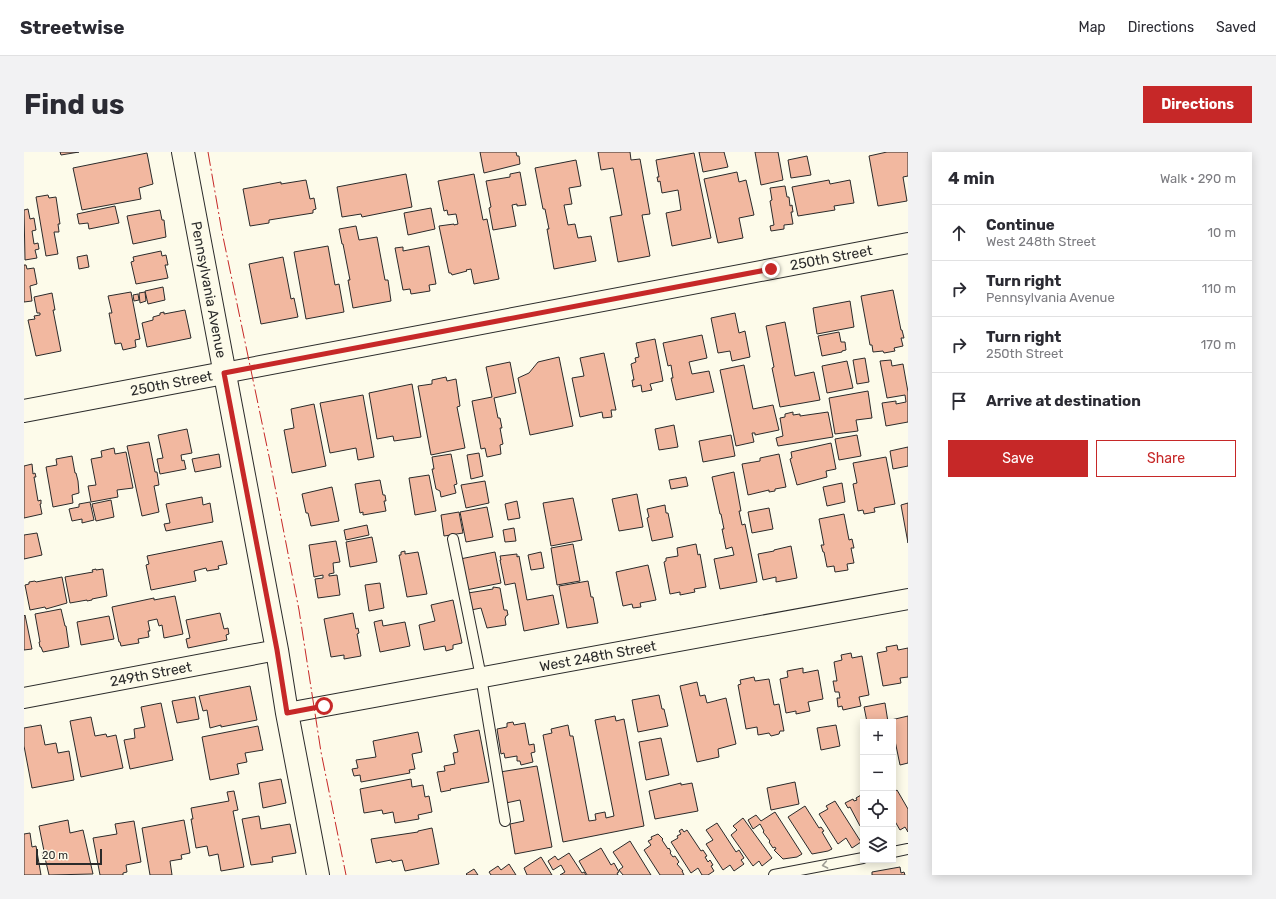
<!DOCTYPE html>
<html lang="en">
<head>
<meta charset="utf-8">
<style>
  body { margin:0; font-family:Rubik,sans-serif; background:#f2f2f3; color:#2b2b33 }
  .controls { position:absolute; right:12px; bottom:12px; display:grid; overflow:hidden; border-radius:0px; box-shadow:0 2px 10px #0003 }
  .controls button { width:36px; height:36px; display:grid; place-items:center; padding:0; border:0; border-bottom:1px solid #e1e1e2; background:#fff; color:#2b2b33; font:20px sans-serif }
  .scale { position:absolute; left:12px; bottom:10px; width:66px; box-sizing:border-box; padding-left:4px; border:2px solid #2b2b2b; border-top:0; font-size:11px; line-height:14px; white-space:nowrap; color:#2b2b2b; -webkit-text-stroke:3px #fdfbea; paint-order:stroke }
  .stop { position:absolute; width:12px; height:12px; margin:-9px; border:3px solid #c62828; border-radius:50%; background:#fff }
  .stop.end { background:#c62828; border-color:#fff; box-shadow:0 1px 4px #0008 }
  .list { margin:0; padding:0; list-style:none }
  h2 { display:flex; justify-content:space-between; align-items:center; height:52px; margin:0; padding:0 16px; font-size:17px }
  h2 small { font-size:13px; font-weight:400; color:#7c7c81 }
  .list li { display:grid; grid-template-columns:26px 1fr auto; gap:12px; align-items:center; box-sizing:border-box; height:56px; padding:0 16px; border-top:1px solid #e1e1e2 }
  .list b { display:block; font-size:15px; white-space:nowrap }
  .list p { margin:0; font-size:13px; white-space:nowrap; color:#7c7c81 }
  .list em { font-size:13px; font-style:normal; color:#7c7c81 }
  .actions { display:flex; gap:8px; padding:12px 16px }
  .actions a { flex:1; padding:9px 0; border:1px solid #c62828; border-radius:0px; text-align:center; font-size:14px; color:#c62828 }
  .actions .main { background:#c62828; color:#fff }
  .icon { flex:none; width:22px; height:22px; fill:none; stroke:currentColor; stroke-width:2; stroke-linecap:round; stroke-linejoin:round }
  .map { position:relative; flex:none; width:884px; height:723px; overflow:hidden; border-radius:0px }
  header { display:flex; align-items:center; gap:24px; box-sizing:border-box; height:56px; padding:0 20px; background:#fff; border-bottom:1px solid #e1e1e2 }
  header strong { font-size:19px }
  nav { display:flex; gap:22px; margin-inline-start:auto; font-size:14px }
  .intro { display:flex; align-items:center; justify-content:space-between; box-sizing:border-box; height:96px; padding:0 24px }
  h1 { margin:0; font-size:28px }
  .button { padding:10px 18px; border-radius:0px; background:#c62828; color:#fff; font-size:14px; font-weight:700 }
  main { display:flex; gap:24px; padding:0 24px }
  aside { flex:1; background:#fff; border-radius:0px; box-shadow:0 2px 10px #0003 }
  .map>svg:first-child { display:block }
</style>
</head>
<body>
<header>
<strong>Streetwise</strong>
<nav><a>Map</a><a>Directions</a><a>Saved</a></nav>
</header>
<div class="intro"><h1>Find us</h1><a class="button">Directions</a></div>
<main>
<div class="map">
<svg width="884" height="723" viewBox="0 0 884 723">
  <rect width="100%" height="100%" fill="#fdfbea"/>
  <g fill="#f2b8a0" stroke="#2b2b2b">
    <polygon points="36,0 55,0 37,3"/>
    <polygon points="456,0 492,0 493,4 495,4 496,12 460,21"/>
    <polygon points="574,0 606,0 607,8 616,7 626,62 618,63 626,104 594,110 586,65 598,63 589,16 577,18"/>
    <polygon points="675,0 700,0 704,15 679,20"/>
    <polygon points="731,0 754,0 759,28 737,33"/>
    <polygon points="863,0 884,0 884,24 879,25 883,49 854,54 845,4"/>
    <polygon points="123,1 129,32 115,36 117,47 58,58 49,16"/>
    <polygon points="670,1 687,86 648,94 642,61 657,58 654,38 638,41 636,29 634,30 633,25 635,25 632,8"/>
    <polygon points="783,4 787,23 767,26 764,8"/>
    <polygon points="552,8 557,34 545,36 548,52 540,53 544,73 551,72 554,86 567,84 572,109 530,117 523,77 525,77 521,57 519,57 511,16"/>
    <polygon points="496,20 502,53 493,54 493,52 488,53 492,74 469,78 465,56 467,55 462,29 486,25 486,22"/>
    <polygon points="713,20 715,30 722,28 730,63 715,66 719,86 694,91 680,27"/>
    <polygon points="382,22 388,55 338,65 337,62 318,65 313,35"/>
    <polygon points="450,22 459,68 463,67 475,127 450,132 447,117 442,118 443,119 428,123 427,121 425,121 415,74 430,72 430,73 434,72 432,62 424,63 423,58 420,59 414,29"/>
    <polygon points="282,28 286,47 290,46 292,57 289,58 289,61 245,68 245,71 226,74 219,37 257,30 257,32"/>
    <polygon points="805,28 806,32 826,28 830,51 810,54 811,58 774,64 768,35"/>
    <polygon points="761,34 763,45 765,45 766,54 768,53 769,60 767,60 769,72 760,73 760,77 747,79 746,74 750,73 746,49 748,48 746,36"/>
    <polygon points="24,43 25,46 32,45 36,72 34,72 35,80 30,80 34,102 22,104 12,45"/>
    <polygon points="91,54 95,71 65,77 64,71 55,72 53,62"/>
    <polygon points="407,56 411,77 384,83 380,61"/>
    <polygon points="4,57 6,67 10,66 12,78 8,79 10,92 14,91 15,97 11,98 13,106 1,108 0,58"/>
    <polygon points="136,58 138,68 140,68 142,85 109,92 103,64"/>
    <polygon points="332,74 335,88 353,85 361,128 364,128 367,149 329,156 324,128 326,128 319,92 318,92 315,77"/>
    <polygon points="304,94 311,133 315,132 320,160 282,167 270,100"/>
    <polygon points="405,94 412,132 405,133 406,139 387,142 386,137 379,138 371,96 379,95 379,99"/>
    <polygon points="137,99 138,104 142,103 144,113 141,113 144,126 112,132 107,110 110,109 109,105"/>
    <polygon points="63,103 65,115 55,117 53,105"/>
    <polygon points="259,105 267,147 270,146 274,165 237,172 225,112"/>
    <polygon points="0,113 2,113 3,117 10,116 13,132 6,134 8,149 0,150"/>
    <polygon points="139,135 141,148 124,152 121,139"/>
    <polygon points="869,138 877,178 878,178 880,186 877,186 879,194 870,196 871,199 860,201 859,199 849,200 848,193 846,193 837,144"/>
    <polygon points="107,140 116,187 111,188 112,195 99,198 97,191 91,192 85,161 88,161 84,144"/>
    <polygon points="121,140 122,149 116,151 115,141"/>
    <polygon points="28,141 31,158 29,158 37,199 12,204 4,168 11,167 10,164 16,163 16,161 13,161 10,145"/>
    <polygon points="114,142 115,148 110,149 109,143"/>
    <polygon points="826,149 830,175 793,182 789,156"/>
    <polygon points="161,158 167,186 123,195 118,171 129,168 129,165 136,163 136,161 140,160 140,162"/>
    <polygon points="711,161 715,181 721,179 726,205 708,209 706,199 694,201 687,166"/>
    <polygon points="761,170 771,224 790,220 796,248 756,255 748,216 750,215 742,174"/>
    <polygon points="815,180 817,190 821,190 822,198 818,199 818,200 798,204 794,184"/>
    <polygon points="678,183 683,206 665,210 668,222 685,219 690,240 652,248 647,226 649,226 647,213 644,214 639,191"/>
    <polygon points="631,187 639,229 626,232 628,238 618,240 617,233 609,235 608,228 610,228 607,212 612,210 611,206 615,205 612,191"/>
    <polygon points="580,201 592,258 587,258 588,265 579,266 578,260 556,265 548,226 560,224 556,206"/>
    <polygon points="535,205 549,274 506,283 494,226 505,221 514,210"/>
    <polygon points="841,206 845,230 833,232 829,208"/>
    <polygon points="867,208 868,214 879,212 884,240 884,270 862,274 858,251 872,249 872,252 882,250 881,243 863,246 856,209"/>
    <polygon points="823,209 829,236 803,241 798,214"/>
    <polygon points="486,210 492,241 470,246 474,266 476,266 478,276 476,276 479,292 476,293 477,302 463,305 461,296 457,297 448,249 468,245 462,215"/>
    <polygon points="720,213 729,257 749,253 755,278 731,283 731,281 728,281 730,290 712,294 696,218"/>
    <polygon points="422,225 423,229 432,227 436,254 433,255 441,296 407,303 394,234 408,232 408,228"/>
    <polygon points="388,232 397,285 370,289 369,284 353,287 345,241"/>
    <polygon points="844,239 848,266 832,268 834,279 811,282 805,246"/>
    <polygon points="339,243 350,305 334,308 332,296 306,301 296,251"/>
    <polygon points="290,252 302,314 268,321 260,278 270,276 267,257"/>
    <polygon points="769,260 769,263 776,262 776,264 804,260 809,285 754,294 752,286 759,284 756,266 761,265 761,262"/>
    <polygon points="650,273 654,295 635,298 631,277"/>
    <polygon points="163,277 168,301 157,303 158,309 160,308 162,317 136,322 133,307 139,306 134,283"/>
    <polygon points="707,283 711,304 679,310 675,289"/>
    <polygon points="833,283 837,304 815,308 811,287"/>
    <polygon points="125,290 131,320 133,320 135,333 130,334 135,360 118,364 103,294"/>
    <polygon points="807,291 812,317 802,319 803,325 773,333 766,307 768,306 767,300"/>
    <polygon points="884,295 884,314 869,317 866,299"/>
    <polygon points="90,296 91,302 102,300 109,336 93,338 94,345 67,350 64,334 72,333 67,307 78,305 77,299"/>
    <polygon points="455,301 459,324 447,327 443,303"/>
    <polygon points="195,302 197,315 171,320 168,307"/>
    <polygon points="427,302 433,332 430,333 432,341 417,345 416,339 412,337 408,317 410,317 408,305"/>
    <polygon points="755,302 762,335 751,337 751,339 745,340 745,338 724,343 718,312 736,309 736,306"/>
    <polygon points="48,304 51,321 52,321 54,329 55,341 48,343 49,351 29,355 22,315 33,313 32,307"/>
    <polygon points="862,305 871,352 850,356 851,360 840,362 839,358 834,359 829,332 833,331 829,311"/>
    <polygon points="8,312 9,322 11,321 12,325 10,325 14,349 17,348 17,352 16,352 18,362 0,366 0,314"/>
    <polygon points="710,320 717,359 715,359 718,373 721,372 733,430 696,437 690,407 710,403 708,395 702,397 698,377 700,377 697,362 696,362 688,325"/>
    <polygon points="405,323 412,359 391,363 385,326"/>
    <polygon points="662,325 664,334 647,337 645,328"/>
    <polygon points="356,328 359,343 361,343 362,349 360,349 362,359 339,363 339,360 336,361 331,332"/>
    <polygon points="461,329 465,351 442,356 437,333"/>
    <polygon points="818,331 821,350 803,354 799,335"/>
    <polygon points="308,335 315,369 287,374 284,361 282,361 278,342"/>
    <polygon points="613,342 619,375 595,379 588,347"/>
    <polygon points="178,345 179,353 186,351 189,370 142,379 140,372 146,371 142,352"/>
    <polygon points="549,346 558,388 527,394 519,351"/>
    <polygon points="87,348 90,365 72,369 68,352"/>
    <polygon points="493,349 496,366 484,368 481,352"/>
    <polygon points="66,350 70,368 58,371 58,367 48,369 45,357 55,355 55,352"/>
    <polygon points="884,351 884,391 877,353"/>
    <polygon points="641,353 642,361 644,361 649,385 628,389 623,366 625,365 623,357"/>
    <polygon points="463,355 469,385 442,390 436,360"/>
    <polygon points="745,356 749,377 728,381 724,360"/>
    <polygon points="435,360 439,381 420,384 417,363"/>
    <polygon points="820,362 825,388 828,387 830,396 827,396 830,411 823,412 824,418 811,420 810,414 803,415 800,400 799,400 797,393 800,393 795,367"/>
    <polygon points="343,373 345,383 322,388 320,378"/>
    <polygon points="490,376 492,389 481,390 479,378"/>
    <polygon points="13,381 18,403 0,407 0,383"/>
    <polygon points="348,385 353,410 326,415 322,390"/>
    <polygon points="198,389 203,412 194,414 195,417 183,419 182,416 170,419 172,429 127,438 122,413 125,412 123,404"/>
    <polygon points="312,389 316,410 309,411 310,421 305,422 305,424 313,423 316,443 294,446 291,427 299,426 299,423 290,425 285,393"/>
    <polygon points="549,392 556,429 533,433 527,396"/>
    <polygon points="672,392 674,403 676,402 682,435 670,437 671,440 656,443 656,440 646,442 640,410 642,409 642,406 654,404 653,396"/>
    <polygon points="767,394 773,426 752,430 752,425 739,428 734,402 750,399 750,398"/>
    <polygon points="381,399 381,402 394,400 403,442 383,445 375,403 377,403 377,400"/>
    <polygon points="471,400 477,431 442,438 436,407"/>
    <polygon points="517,400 520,416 507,418 504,403"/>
    <polygon points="493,402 493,405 495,404 503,448 529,443 535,472 500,479 491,431 481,433 476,408 477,408 476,404"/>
    <polygon points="624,413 632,448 616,451 617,455 609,456 608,452 599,454 592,420"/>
    <polygon points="72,417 72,418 79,417 83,444 68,447 68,448 63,449 63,448 46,451 41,425 69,420 68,418"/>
    <polygon points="38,425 43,451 22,457 21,455 6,458 1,433 5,432 5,430 11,429 12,430"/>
    <polygon points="564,429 567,445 569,445 574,471 543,476 535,434"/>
    <polygon points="356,431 360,456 345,459 341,433"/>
    <polygon points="469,435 476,436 480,458 483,458 484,463 482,464 481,467 482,473 463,476 457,456 447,458 444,441 469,437"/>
    <polygon points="151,444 159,482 140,486 138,473 135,474 133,467 124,469 126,479 124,479 125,485 114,487 115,491 97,494 96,490 95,490 88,455 130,446 130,448"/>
    <polygon points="429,448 438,491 429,493 429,497 422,499 421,494 400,498 395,473 411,469 407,453"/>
    <polygon points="37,457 41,474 42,474 45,495 19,500 17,495 16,495 15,490 16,490 11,462"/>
    <polygon points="196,461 200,477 204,476 205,482 202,483 203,488 164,496 162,487 166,486 162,468"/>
    <polygon points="329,461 332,477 334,476 335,481 333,482 337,504 320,507 320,503 307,505 300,467"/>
    <polygon points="1,463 8,497 0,498 0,464"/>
    <polygon points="85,464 90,487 57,493 53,470"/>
    <polygon points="358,468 359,474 381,470 386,494 356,500 350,470"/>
    <polygon points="873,493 874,498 884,496 884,525 876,526 877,531 859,534 853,501 863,499 862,495"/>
    <polygon points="827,501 828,506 838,504 845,543 835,545 837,554 819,558 818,554 814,555 813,546 816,546 815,540 811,540 809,529 813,529 810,510 818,508 817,503"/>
    <polygon points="779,516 779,521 794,518 799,547 784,550 786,559 772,562 772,559 762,561 756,527 764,525 763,519"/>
    <polygon points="730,525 731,529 745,527 750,553 755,552 760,579 756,579 755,582 747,584 745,581 734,583 733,575 722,577 714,533 717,532 716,528"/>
    <polygon points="673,530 676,544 681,543 683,551 702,546 712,592 694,597 695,605 673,610 656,534"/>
    <polygon points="226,534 233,568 197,575 197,573 186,576 183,558 179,559 175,544"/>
    <polygon points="635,543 638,557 640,557 644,574 614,580 608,548"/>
    <polygon points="171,545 175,567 153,571 148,549"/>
    <polygon points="137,551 149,608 106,617 100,588 111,586 110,577 121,575 117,555"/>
    <polygon points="861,551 864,570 843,570 840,555"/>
    <polygon points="591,564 592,569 600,567 620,674 539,690 519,583 528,581 527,577 544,573 546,584 549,584 565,669 572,668 571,662 581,660 582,666 590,664 571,568"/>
    <polygon points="884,564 884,611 876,613 869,579 869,570 867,570 867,568"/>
    <polygon points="67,565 71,584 82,582 83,585 92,583 99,616 57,625 46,569"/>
    <polygon points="489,570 490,573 501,571 505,593 510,592 511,600 507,601 509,610 497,613 496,609 493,609 493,604 481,606 480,601 477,602 473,577 483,575 483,571"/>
    <polygon points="17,573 21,593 32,591 34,601 45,599 50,628 8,636 0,594 0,576"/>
    <polygon points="812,573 816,594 797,598 793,576"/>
    <polygon points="234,574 239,598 221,601 223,610 213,612 215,622 186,628 178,585"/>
    <polygon points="455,578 465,630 426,637 427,638 417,640 413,620 421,619 420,614 431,612 429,601 434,600 430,583"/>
    <polygon points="394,580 398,600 388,602 391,617 385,618 386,621 337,630 336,623 330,624 328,617 334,616 332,608 352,605 349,589"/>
    <polygon points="637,586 645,623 622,628 615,590"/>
    <polygon points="513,614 528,695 491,702 486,672 500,669 496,648 482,651 476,620"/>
    <polygon points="257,627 262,651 239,656 235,631"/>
    <polygon points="387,627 388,635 399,633 401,645 405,644 408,660 394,663 395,667 371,671 369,660 359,662 358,658 340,661 336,637"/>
    <polygon points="771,630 775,652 747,658 743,636"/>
    <polygon points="657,631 657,633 668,631 674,659 631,667 625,639"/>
    <polygon points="873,638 884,657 884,680 881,675 876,678 869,666 869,641"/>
    <polygon points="210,639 214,658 209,659 220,715 197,719 194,702 185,704 183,694 172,696 167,667 169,667 167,656 205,649 203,640"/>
    <polygon points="837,643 838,645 839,645 839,672 836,674 826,655 824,656 821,651 829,647 830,649 833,648 832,646"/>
    <polygon points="811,649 837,690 828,696 822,686 814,692 795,662 804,657 802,654"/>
    <polygon points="781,654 795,676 797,675 800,679 798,680 808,697 804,699 788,702 764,665"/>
    <polygon points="751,660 778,702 773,705 759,707 750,698 752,697 751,695 749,696 745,690 746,689 739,680 740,679 736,672 729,677 724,668 732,663 737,669"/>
    <polygon points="235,664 237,677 266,672 272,701 248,705 249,710 227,713 218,667"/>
    <polygon points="719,666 748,706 738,714 735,709 729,714 707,683 713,678 709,674"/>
    <polygon points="44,668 46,681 59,678 69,722 25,723 21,706 19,706 18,700 20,699 15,674"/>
    <polygon points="160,668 166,701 157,703 158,707 146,709 148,723 126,723 118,676"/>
    <polygon points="110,669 117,710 102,713 103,720 99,721 99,723 76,723 69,686 93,682 91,672"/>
    <polygon points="693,671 712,700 715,698 720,706 717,708 720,712 710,719 706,713 699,718 682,692 689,688 682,678"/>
    <polygon points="408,676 415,712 381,719 378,708 368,710 367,708 352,711 347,687 394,680 394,679"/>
    <polygon points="658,677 660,680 663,678 677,699 679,698 683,704 681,705 684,710 686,708 689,713 687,714 690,719 684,723 678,723 674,716 667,721 647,690 654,686 653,684 657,682 655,679"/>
    <polygon points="6,681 8,695 12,694 17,723 0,723 0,682"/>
    <polygon points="634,682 639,687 638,688 644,697 645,696 647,700 646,701 649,705 651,704 655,710 653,712 659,719 658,719 660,723 636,723 620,698 627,693 624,689 628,687 627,685"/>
    <polygon points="606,689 627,723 599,723 595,718 599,715 589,700"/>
    <polygon points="577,696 587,713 590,711 595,720 593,721 594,723 563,723 555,709"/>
    <polygon points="545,701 558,721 560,720 562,723 536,723 541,720 537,713 529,718 524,709 531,704 534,708"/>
    <polygon points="517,705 528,723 503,723 500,716"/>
    <polygon points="485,712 492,723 467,723 465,720 474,714 477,718"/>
    <polygon points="876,715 877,721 880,720 881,723 848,723 848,720"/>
    <polygon points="450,717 454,723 443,723 442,722"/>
  </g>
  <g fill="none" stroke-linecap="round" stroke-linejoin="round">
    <defs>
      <g id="lane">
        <polyline points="429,387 457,525 481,669"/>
        <polyline points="869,700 884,697"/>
        <polyline points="750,723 839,706"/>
      </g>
      <g id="street">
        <path id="s1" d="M200 221 884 91"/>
        <path id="s2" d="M0 546 253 498"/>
        <path id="s3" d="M263 561 884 447"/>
      </g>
      <g id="secondary">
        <path id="s4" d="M159 0 253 498 263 561 294 723"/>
        <path id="s5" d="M0 259 200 221"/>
      </g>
    </defs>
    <use href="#lane" stroke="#2b2b2b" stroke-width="12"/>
    <use href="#street" stroke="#2b2b2b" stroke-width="22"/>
    <use href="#secondary" stroke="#2b2b2b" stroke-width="24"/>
    <use href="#lane" stroke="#fdfbea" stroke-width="10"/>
    <use href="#street" stroke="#fdfbea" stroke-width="20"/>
    <use href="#secondary" stroke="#fdfbea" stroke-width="22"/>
    <polyline stroke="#c62828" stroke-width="1" stroke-dasharray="14 3 2 3" stroke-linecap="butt" points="184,0 198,80 246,309 275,458 297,600 322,723"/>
  </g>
  <defs><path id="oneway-chevron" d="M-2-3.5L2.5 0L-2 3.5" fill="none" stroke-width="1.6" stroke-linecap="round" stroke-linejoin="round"/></defs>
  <use stroke="#9e9d94" href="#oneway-chevron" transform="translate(801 713) rotate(169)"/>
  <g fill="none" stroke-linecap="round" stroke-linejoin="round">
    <polyline stroke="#c62828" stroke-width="5" points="300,554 263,561 253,498 200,221 747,117"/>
  </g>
  <g text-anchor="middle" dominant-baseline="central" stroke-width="3" stroke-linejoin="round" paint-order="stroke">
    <g font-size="14" fill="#2b2b2b" stroke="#fdfbea">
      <text stroke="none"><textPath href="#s1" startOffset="618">250th Street</textPath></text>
      <text stroke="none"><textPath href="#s4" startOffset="140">Pennsylvania Avenue</textPath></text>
      <text stroke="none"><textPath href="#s5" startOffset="150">250th Street</textPath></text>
      <text stroke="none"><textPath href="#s3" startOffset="316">West 248th Street</textPath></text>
      <text stroke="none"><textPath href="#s2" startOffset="129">249th Street</textPath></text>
    </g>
  </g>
</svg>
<div class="controls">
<button>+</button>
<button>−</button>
<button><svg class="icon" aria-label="locate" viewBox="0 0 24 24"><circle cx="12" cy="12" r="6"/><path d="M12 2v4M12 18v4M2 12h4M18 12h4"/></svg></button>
<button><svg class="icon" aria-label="layers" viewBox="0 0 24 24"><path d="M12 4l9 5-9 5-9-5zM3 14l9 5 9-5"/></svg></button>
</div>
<div class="scale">20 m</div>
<div class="stop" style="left:300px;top:554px"></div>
<div class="stop end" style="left:747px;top:117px"></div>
</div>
<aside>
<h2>4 min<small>Walk · 290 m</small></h2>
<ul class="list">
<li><svg class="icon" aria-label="ahead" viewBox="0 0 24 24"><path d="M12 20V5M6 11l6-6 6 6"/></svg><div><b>Continue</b><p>West 248th Street</p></div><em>10 m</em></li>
<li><svg class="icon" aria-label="right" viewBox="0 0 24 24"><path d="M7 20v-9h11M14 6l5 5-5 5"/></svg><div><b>Turn right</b><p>Pennsylvania Avenue</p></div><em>110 m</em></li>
<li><svg class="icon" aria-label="right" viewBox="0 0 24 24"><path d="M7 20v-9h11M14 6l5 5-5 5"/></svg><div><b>Turn right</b><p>250th Street</p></div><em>170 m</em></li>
<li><svg class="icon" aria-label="arrive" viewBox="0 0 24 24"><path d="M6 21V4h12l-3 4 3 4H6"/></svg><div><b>Arrive at destination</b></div></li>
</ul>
<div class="actions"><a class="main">Save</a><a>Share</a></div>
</aside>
</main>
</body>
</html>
